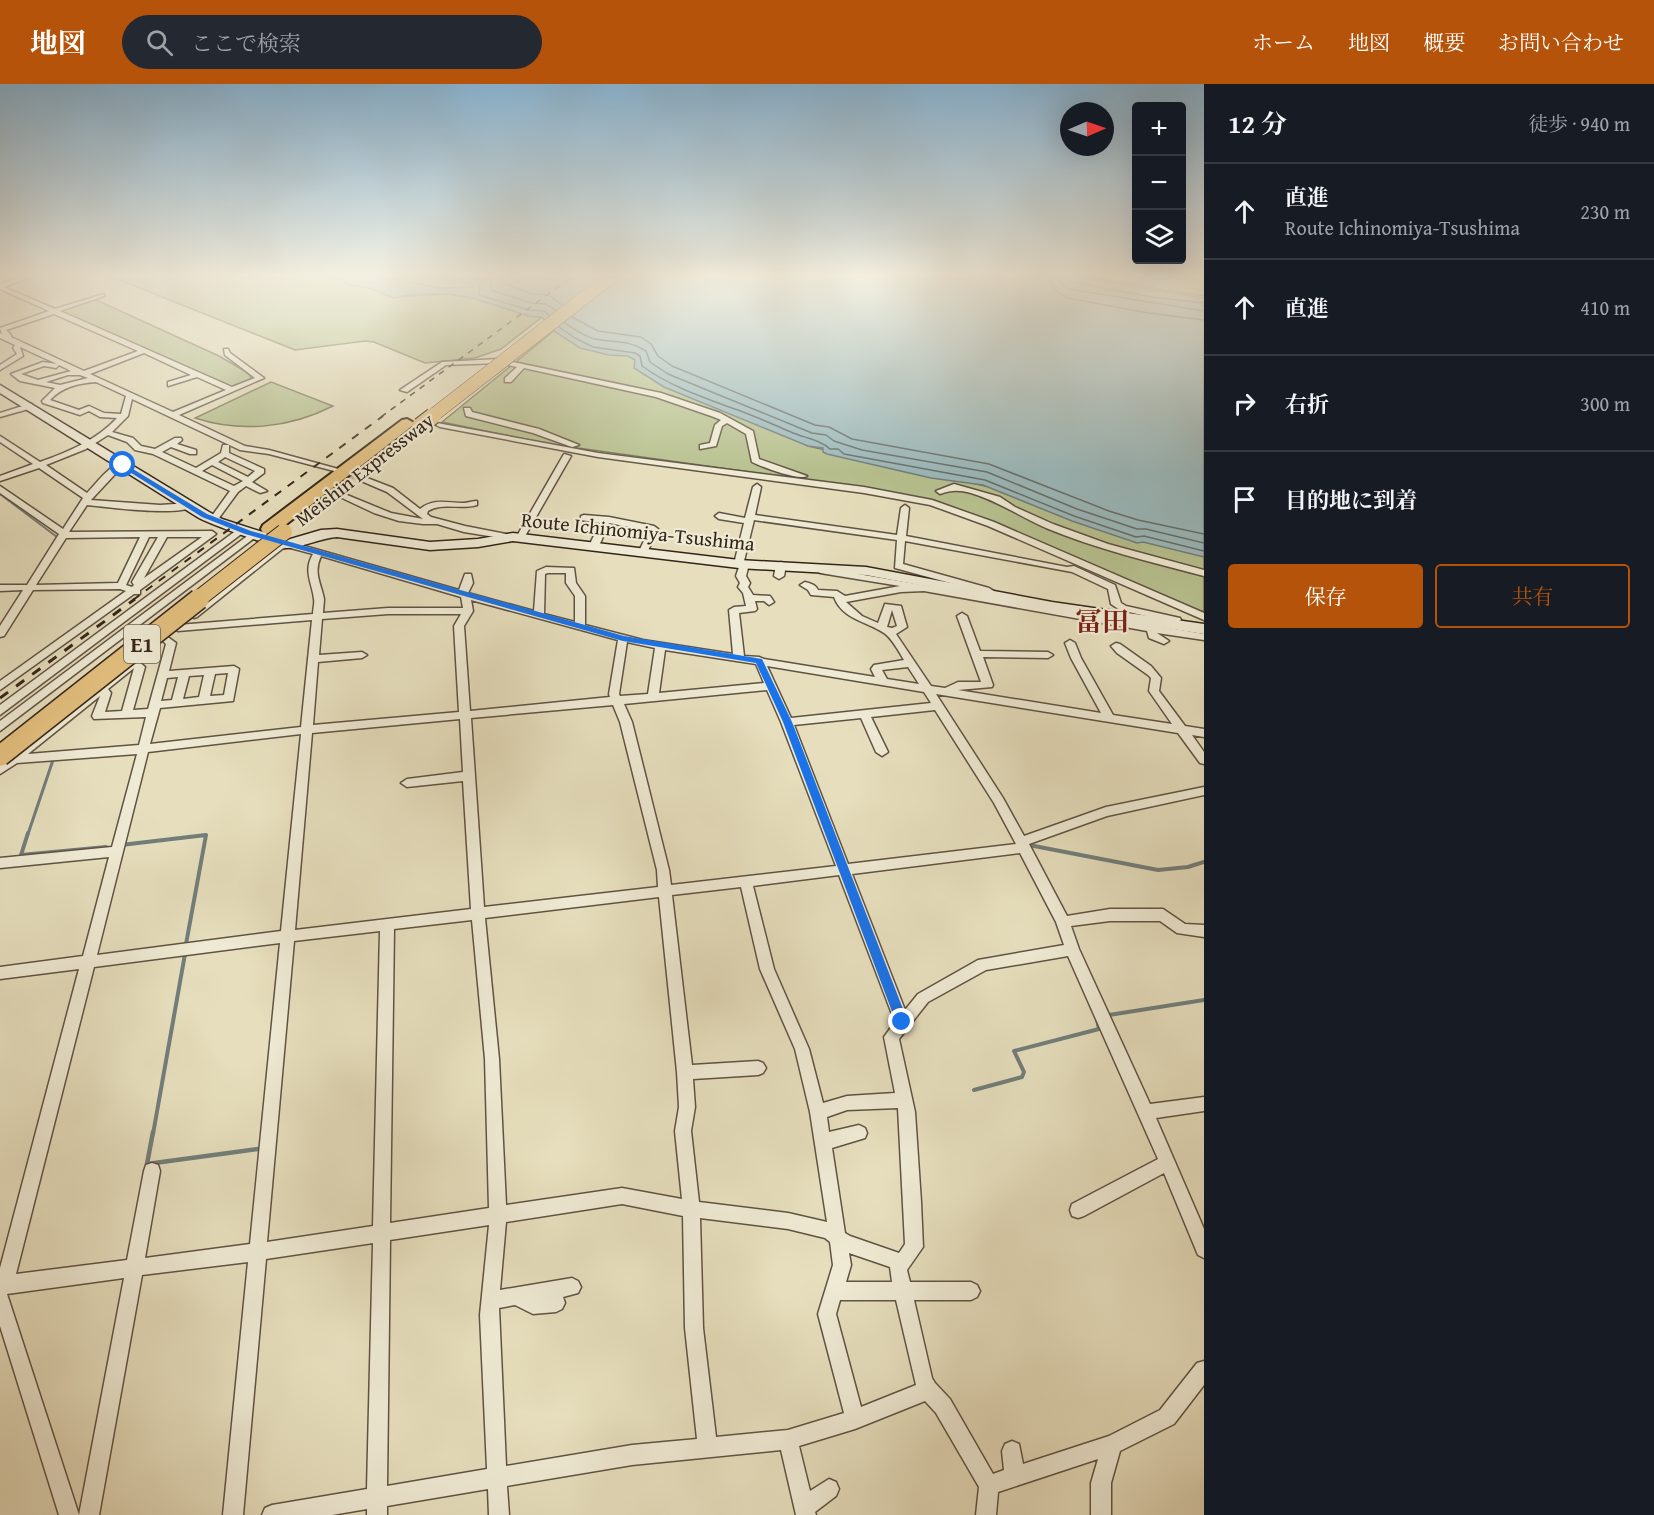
<!DOCTYPE html>
<html lang="ja">
<head>
<meta charset="utf-8">
<style>
  body { margin:0; font-family:"Gentium Book Plus","Noto Serif JP",serif; background:#242831; color:#f1f3f6 }
  .controls { position:absolute; right:18px; top:18px; display:grid; overflow:hidden; border-radius:6px; box-shadow:0 6px 24px #0002 }
  .controls button { width:54px; height:54px; display:grid; place-items:center; padding:0; border:0; border-bottom:2px solid #363941; background:#171b24; color:#f1f3f6; font:30px sans-serif }
  .compass { position:absolute; left:1060px; top:18px; width:54px; height:54px; border-radius:50%; background:#171b24; box-shadow:0 6px 24px #0002; rotate:88deg }
  .stop { position:absolute; width:18px; height:18px; margin:-14px; border:4px solid #1a73e8; border-radius:50%; background:#fff }
  .stop.end { background:#1a73e8; border-color:#fff; box-shadow:0 2px 6px #0008 }
  .list { margin:0; padding:0; list-style:none }
  h2 { display:flex; justify-content:space-between; align-items:center; height:78px; margin:0; padding:0 24px; font-size:26px }
  h2 small { font-size:20px; font-weight:400; color:#9ea1a6 }
  .list li { display:grid; grid-template-columns:39px 1fr auto; gap:18px; align-items:center; box-sizing:border-box; height:96px; padding:0 24px; border-top:2px solid #363941 }
  .list b { display:block; font-size:22px; white-space:nowrap }
  .list p { margin:0; font-size:20px; white-space:nowrap; color:#9ea1a6 }
  .list em { font-size:20px; font-style:normal; color:#9ea1a6 }
  .actions { display:flex; gap:12px; padding:18px 24px }
  .actions a { flex:1; padding:14px 0; border:2px solid #b45309; border-radius:6px; text-align:center; font-size:21px; color:#b45309 }
  .actions .main { background:#b45309; color:#fff }
  .icon { flex:none; width:33px; height:33px; fill:none; stroke:currentColor; stroke-width:2; stroke-linecap:round; stroke-linejoin:round }
  .map { position:relative; flex:none; width:1204px; height:1431px; overflow:hidden }
  header { display:flex; align-items:center; gap:36px; box-sizing:border-box; height:84px; padding:0 30px; background:#b45309; color:#fff }
  header strong { font-size:28px }
  nav { display:flex; gap:33px; margin-inline-start:auto; font-size:21px }
  .search { width:420px; height:54px; background:#242831; display:flex; align-items:center; gap:15px; box-sizing:border-box; padding:0 21px; border-radius:33px; color:#9ea1a6; font-size:22px }
  main { display:flex }
  aside { flex:1; background:#171b24 }
  .map>svg:first-child { display:block }
</style>
</head>
<body>
<header>
<strong>地図</strong>
<div class="search"><svg class="icon" aria-label="search" viewBox="0 0 24 24"><circle cx="10" cy="10" r="6"/><path d="M15 15l6 6"/></svg>ここで検索</div>
<nav><a>ホーム</a><a>地図</a><a>概要</a><a>お問い合わせ</a></nav>
</header>
<main>
<div class="map">
<svg width="1204" height="1431" viewBox="0 0 1204 1431">
  <rect width="100%" height="100%" fill="#e6debd"/>
  <filter id="stains"><feTurbulence type="fractalNoise" baseFrequency=".00333" numOctaves="4"/><feColorMatrix values="0 0 0 0 .2 0 0 0 0 .09 0 0 0 0 .02 0 0 0 .5 -.17"/></filter>
  <radialGradient id="worn" r=".72"><stop offset=".6" stop-color="#630" stop-opacity="0"/><stop offset="1" stop-color="#630" stop-opacity=".3"/></radialGradient>
  <g fill="#b7c18f" stroke="#767354" stroke-width="1.5">
    <polygon points="102,189 339,189 337,193 349,201 370,204 391,213 449,210 473,214 529,232 542,233 501,265 475,274 425,279 374,258 365,257 295,266"/>
    <path d="M360 189H406L426 195C437 186 464 195 474 203L444 205Z"/>
    <polygon points="1064,189 1204,189 1204,212"/>
    <polygon points="94,215 219,272 250,290 251,297 232,305 56,227"/>
    <polygon points="556,245 621,268 808,362 1003,406 1204,470 1204,530 993,438 934,416 865,404 549,360 442,338"/>
    <path d="M271 298 333 322C290 344 241 349 195 334Z"/>
  </g>
  <path fill="#9bb9bc" stroke="#727e7b" stroke-width="1.5" d="M339 189H360L441 204 474 203C465 196 444 189 432 191 422 193 419 196 406 189H458C464 194 473 197 481 194L471 189H1054L1204 214V473L1143 458 1137 459 1072 437 983 401 931 394 827 370 823 368V364L808 362 664 303 634 284 635 276 628 272 609 271 580 264 551 245 542 233 529 232 473 214 449 210H413L394 214 370 204 349 201 337 192Z"/>
  <g fill="none" stroke-linecap="round" stroke-linejoin="round">
    <g stroke="#686f6b" stroke-width="1.5">
      <polyline points="482,189 484,195 479,202 479,211 529,226 544,227 549,231"/>
      <polyline points="491,189 491,206 531,219 546,220 555,226"/>
      <polyline points="500,189 502,199 533,210 549,211 562,221"/>
      <polyline points="1049,189 1054,205 1067,214 1149,229 1204,236"/>
      <polyline points="1058,189 1061,199 1069,205 1204,227"/>
      <polyline points="1066,189 1066,194 1071,198 1152,213 1204,219"/>
      <polyline points="572,233 598,247 641,253 651,260 658,272 672,282 815,341 829,343 852,355 989,380 1109,427 1138,436 1204,450"/>
      <path d="M565 239C574 245 583 252 595 255 615 259 627 255 646 267L650 278 668 290 812 349 826 351 834 357 862 366 987 388 1077 425 1137 445H1146L1204 459"/>
      <path d="M559 243 575 254 593 263 635 269 640 272 642 282C668 301 699 312 729 323 751 330 772 340 793 349 805 354 821 356 830 365H838L844 370 985 396 1074 432 1136 453 1144 452 1204 467"/>
    </g>
    <polyline stroke="#727e7b" stroke-width="2" points="0,410 57,453"/>
    <polyline stroke="#727e7b" stroke-width="3" points="28,750 53,676"/>
    <g stroke="#727e7b" stroke-width="4">
      <polyline points="28,749 21,771 106,763"/>
      <polyline points="121,761 206,751 186,860"/>
      <polyline points="1029,761 1158,786 1188,783 1204,778"/>
      <polyline points="1109,931 1204,916"/>
      <polyline points="974,1006 1022,993 1024,988 1014,967 1099,945 1097,935"/>
      <polyline points="153,1050 185,870"/>
    </g>
    <polyline stroke="#727e7b" stroke-width="4.5" points="153,1048 147,1080 258,1065"/>
    <polyline stroke="#c2b99c" stroke-width="8" stroke-dasharray="8 4.5" stroke-linecap="butt" points="338,386 362,394"/>
    <defs>
      <g id="street">
        <path d="M33 189 39 190 4 203 55 225 104 210V212L60 227 232 303 255 294 225 271 224 265H228L230 269 264 294 179 331 245 362 269 366 342 386 338 388 269 370 240 366 132 315 128 332 112 348 133 354 141 362 155 365 175 354H181L182 356 177 360 196 366V370H190L171 363 162 368 196 384 221 369 223 361H229V369L264 385V389L252 398 267 407 260 409 246 402 238 408 216 438 213 439 209 436 230 407 153 370 135 366 127 358 108 351 86 365 46 381 87 409C97 399 111 378 126 378V382L119 386 91 416 160 421 190 419 194 422C178 433 108 423 87 421L69 448 212 447 216 450 140 506V510H134L0 606V597L126 507 120 505 33 506 4 552 0 553V542L23 506 0 507V501H27L59 450 0 409V402L63 445 83 414 39 384 0 397V392L33 380 0 358V352L40 378C68 368 97 356 117 334L100 333 89 327 80 331 43 319 42 317 55 304 20 297 11 290 43 278 57 280 20 263 23 272 0 286V281L17 270 13 264 15 261 0 254V249L2 250 0 244 49 227 0 205V200ZM54 230 138 267 84 287 11 253V251L6 246ZM144 269 191 291 168 298V302L197 293 226 306 173 328 90 290ZM59 281 71 287 38 296 21 290 44 282 56 284ZM68 291H80L88 294 60 301 46 298ZM96 298 126 312 121 330 104 329 89 322 79 326 50 316C62 303 79 299 96 298ZM225 373 255 387 248 393 218 378ZM212 381 243 397 234 402 202 387ZM140 453 118 499 36 501 66 454ZM149 453H158L132 498 134 501 132 503 126 501ZM167 453H202L144 494Z"/>
        <path d="M499 275 661 309 720 329 753 347 759 375 807 392C799 397 762 383 752 378L746 350 727 339 722 342 716 362 700 365V361L710 359 715 341 721 336 714 333 656 313 524 284 511 298H505V294L517 283 499 279 446 281 407 308 400 306 442 278Z"/>
        <polygon points="29,320 32,320 32,324 0,333 0,329"/>
        <polygon points="464,324 470,324 472,328 539,345 579,361 572,363 533,349 466,332"/>
        <polygon points="437,339 598,369 864,403 932,416 994,438 1204,529 1204,536 988,442 930,421 864,409 598,373 440,343 436,341"/>
        <path d="M564 370 571 372 524 454 520 457 464 448 437 440H423L399 437 374 429 340 413 347 411 391 429 423 435 387 408 359 396V392H362L393 404 420 425C434 414 447 419 463 419 468 419 472 417 477 417V421C461 426 442 418 428 427L427 430 431 433 465 442 517 452Z"/>
        <path d="M757 400 761 403 755 431 897 451 901 424 905 421 909 424 906 452 1067 483 1074 482 1115 501 1121 519 1126 522 1180 534 1181 536 1176 539 1120 526 1111 520 1108 505 1072 488 905 457 903 480 989 504 1000 511 995 514 1204 550V556L1157 549 1169 557 1164 560 1149 554 1147 547 924 507 901 508 846 518 862 532 878 539 885 520 901 522 907 543 896 550 931 602 945 604 958 598H981L957 532 962 529 967 532 980 567 1048 568 1053 571 1048 574 983 573 993 601 992 603 958 606 1101 629 1071 574 1065 559 1070 556 1075 559 1081 574 1113 631 1172 640 1149 607 1151 594 1148 591 1117 569 1111 562 1116 559 1120 560 1151 582 1161 594 1159 607 1185 642 1204 645V653L1192 651 1204 668V680L1200 679 1178 649 936 610 1003 714 1024 752 1106 723 1204 703V711L1107 732 1029 760 1067 832 1110 825H1163L1185 840 1204 841V853L1177 849 1160 837H1110L1071 842 1079 865 1150 1020 1204 1013V1027L1156 1034 1204 1145V1174L1198 1171 1164 1089 1084 1132 1078 1134 1072 1132 1070 1126 1072 1120 1158 1075 1068 872 986 886 928 918 899 955 915 1028 921 1118 923 1163 907 1186 910 1198H971L977 1201 980 1207 977 1213 971 1216H914L932 1294 935 1299 950 1315 993 1390 1004 1386 1002 1367 1005 1360 1012 1357 1019 1360 1023 1380 1109 1352 1160 1326 1197 1279 1204 1277V1301L1174 1340 1120 1367 1111 1399V1431H1091V1399L1098 1375 998 1408 996 1431H976L979 1403 936 1329 925 1317 855 1345 799 1362 810 1407 829 1395 836 1398 839 1405 836 1412 815 1428 816 1431H796L781 1366 632 1381 507 1402 509 1431H489L488 1405 387 1422V1431H367V1425L332 1431H262L265 1424 272 1421 367 1405 373 1159 266 1175 243 1431H223L248 1178 142 1191 99 1431H59L0 1242V1184L79 885 0 895V883L83 872 109 773 0 784V774L112 763 137 670 17 679 0 690V680L130 577H138L145 583 133 626 148 625 166 560 160 554 165 551 176 559 169 587 234 582 239 585 233 617 160 624 150 660 301 643 312 536 178 547 173 544 178 541 313 530C313 525 315 519 314 515 312 498 303 487 313 470L287 463 282 465 197 533 194 534 189 531 276 461 287 457 459 506 465 490H471L473 499 468 509 534 527 537 487 546 483 574 484 576 499 585 512V541L643 556 733 570 729 526 734 523 746 522 743 509 738 503 740 499 736 492 739 483 734 480 744 439 719 435 715 432 719 429 745 434 753 403ZM754 436 897 456 895 484 983 508 992 513 823 484 818 487 820 489 900 502 845 512 837 507 818 506C816 501 810 499 805 498L800 501 808 506 811 511 834 513C842 535 866 537 884 549 892 554 899 568 904 576L874 581 871 585 875 593 764 575 759 573 744 572 739 529 755 527 757 525 755 517H764L769 521 774 518 770 512 753 511 748 503 750 499 746 492 749 480 744 477ZM321 472 461 513 463 524H388L323 529C323 525 324 519 324 515 321 499 313 489 321 472ZM548 489H566V499L575 512V538L544 530 545 490ZM471 516 618 556 609 610 610 613 470 627 464 542 473 527ZM892 526 897 542 892 544 887 543ZM388 530H461L454 542 459 628 313 641 318 578 362 574 367 571 362 568 319 571 322 535ZM627 558 655 564 648 610 620 612 619 610ZM665 566 756 580 764 599 659 609ZM767 582 924 608 931 619 791 634ZM908 583 919 600 887 595 882 586ZM134 584 122 627 105 628 111 609 108 605ZM228 589 224 611 210 612 215 590ZM204 591 199 613 183 615 189 592ZM178 593 172 616 161 617 167 594ZM767 606 781 638 836 782 671 801 669 786 632 638 624 620ZM100 612 92 632 94 635 146 633 139 661 28 670ZM613 621 620 638 657 786 658 803 484 823 471 634ZM935 626 994 719 1016 760 848 780 794 641 861 634 876 668 882 672 888 668 871 633ZM460 635 463 688 407 695 401 699 407 703 463 697 471 825 295 846 312 649ZM301 650 281 847 97 871 148 668ZM1020 769 1056 838 1064 861 978 876 918 910 905 926 852 790ZM839 791 895 938 884 953 895 1009 847 1012 823 1019 809 965 774 885 753 802ZM741 803 760 885 795 965 810 1028 827 1138 788 1129 699 1118 691 1047 695 1023 693 995 758 991 763 989 766 984 763 979 758 977 692 981 672 811ZM659 813 677 988 679 1023 675 1047 682 1115 622 1104 506 1121 499 975 485 834ZM472 836 485 975 489 1124 390 1139 394 845ZM380 847 373 1142 267 1158 294 857ZM280 859 250 1160 145 1174 160 1087 158 1081 152 1079 146 1081 144 1087 127 1176 16 1190 94 883ZM898 1024 905 1160 899 1169 850 1152 845 1149 832 1064 865 1054 867 1049 865 1044 859 1041 829 1048 827 1033 847 1026ZM622 1120 683 1132 685 1244 697 1355 632 1361 506 1382 499 1224 515 1221 533 1230 556 1228 562 1225 565 1219 563 1213 578 1209 581 1203 578 1197 572 1194 500 1206 506 1138ZM700 1134 788 1145 825 1154 830 1158 833 1181 818 1230 844 1329 788 1346 716 1353 703 1244ZM489 1141 480 1231 487 1385 387 1402 390 1156ZM849 1169 890 1183 892 1198H846L851 1181ZM124 1194 79 1431 7 1210ZM840 1216H896L916 1301 861 1323 836 1230Z"/>
        <path d="M954 400 1000 413 1015 423 1053 440 1108 460 1204 486V492C1151 478 1097 465 1046 444 1021 433 998 417 971 409 959 406 952 406 940 410L936 407Z"/>
        <polygon points="584,431 609,433 654,442 658,445 646,471 640,471 638,469 649,447 609,439 599,462 594,465 589,462 600,439 581,436 581,432"/>
        <polygon points="241,443 245,446 244,448 0,631 0,621"/>
        <polygon points="254,447 257,448 257,452 0,647 0,637"/>
        <polygon points="781,478 786,481 784,492 779,495 774,492 776,481"/>
      </g>
      <path id="secondary" d="M0 301 209 428 222 435 287 456 321 446 337 445 430 458 478 455 513 449 739 476 866 483 1052 518 1204 540V550L1052 526 866 491 739 484 513 457 478 463 430 466 337 453C320 454 301 464 287 464 274 464 213 441 199 434L0 309Z"/>
      <polygon id="highway" points="407,335 414,339 412,342 275,449 263,449 261,445 263,441 402,336"/>
    </defs>
    <use href="#street" stroke="#605343" stroke-width="3"/>
    <use href="#secondary" stroke="#34251a" stroke-width="3"/>
    <use href="#highway" stroke="#34251a" stroke-width="4"/>
    <use href="#street" fill="#efead4" fill-rule="evenodd"/>
    <use href="#secondary" fill="#efead4" fill-rule="evenodd"/>
    <use href="#highway" fill="#e3bf7e" fill-rule="evenodd"/>
    <polyline stroke="#34251a" stroke-width="1.5" stroke-dasharray="6 6" stroke-linecap="butt" points="381,333 577,189"/>
    <polyline stroke="#34251a" stroke-width="2" stroke-dasharray="8 8" stroke-linecap="butt" points="133,516 383,332"/>
    <polyline stroke="#34251a" stroke-width="3" stroke-dasharray="10 10" stroke-linecap="butt" points="0,614 135,515"/>
    <defs>
      <polyline id="highway-bridge-far2" points="431,333 616,189"/>
      <g id="highway-bridge-far1">
        <polyline points="420,342 433,332"/>
        <polyline points="197,516 284,448"/>
      </g>
      <polyline id="highway-bridge" points="0,672 199,515"/>
    </defs>
    <use href="#highway-bridge-far2" stroke="#34251a" stroke-width="14" stroke-linecap="butt"/>
    <use href="#highway-bridge-far1" stroke="#34251a" stroke-width="18" stroke-linecap="butt"/>
    <use href="#highway-bridge" stroke="#34251a" stroke-width="23" stroke-linecap="butt"/>
    <use href="#highway-bridge-far2" stroke="#e3bf7e" stroke-width="13"/>
    <use href="#highway-bridge-far1" stroke="#e3bf7e" stroke-width="16"/>
    <use href="#highway-bridge" stroke="#e3bf7e" stroke-width="20"/>
  </g>
  <linearGradient id="sky" x2="0" y2="1"><stop stop-color="#89b6d6"/><stop offset="0.49" stop-color="#f4f0e1"/><stop offset="1" stop-color="#f4f0e1" stop-opacity="0"/></linearGradient>
  <rect width="1204" height="389" fill="url(#sky)"/>
  <polygon fill="#1a73e8" points="123,379 207,430 251,447 624,552 762,575 792,638 908,938 906,942 902,943 896,938 783,638 756,579 623,557 245,450 202,433 120,382"/>
  <g text-anchor="middle" dominant-baseline="central" stroke-width="4.5" stroke-linejoin="round" paint-order="stroke">
    <g font-size="20" fill="#34251a" stroke="#efead4">
      <text transform="translate(364 385) rotate(-38)">Meishin Expressway</text>
      <text transform="translate(638 447) rotate(6)">Route Ichinomiya-Tsushima</text>
    </g>
    <rect fill="#efead4" stroke="#6c6052" stroke-width="1.5" x="124" y="541" width="36" height="38" rx="4.5"/>
    <g font-size="22" font-weight="bold" fill="#34251a">
      <text x="142" y="560">E1</text>
    </g>
    <g font-size="27" font-weight="bold" fill="#7a1f14" stroke="#efead4">
      <text x="1102" y="537">冨田</text>
    </g>
  </g>
  <rect width="100%" height="100%" filter="url(#stains)"/>
  <rect width="100%" height="100%" fill="url(#worn)"/>
</svg>
<div class="controls">
<button>+</button>
<button>−</button>
<button><svg class="icon" aria-label="layers" viewBox="0 0 24 24"><path d="M12 4l9 5-9 5-9-5zM3 14l9 5 9-5"/></svg></button>
</div>
<svg class="compass" viewBox="-18 -18 36 36"><path d="M0-13l5 13h-10z" fill="#e53935"/><path d="M0 13l5-13h-10z" fill="#9ea1a6"/></svg>
<div class="stop" style="left:123px;top:381px"></div>
<div class="stop end" style="left:902px;top:938px"></div>
</div>
<aside>
<h2>12 分<small>徒歩 · 940 m</small></h2>
<ul class="list">
<li><svg class="icon" aria-label="ahead" viewBox="0 0 24 24"><path d="M12 20V5M6 11l6-6 6 6"/></svg><div><b>直進</b><p>Route Ichinomiya-Tsushima</p></div><em>230 m</em></li>
<li><svg class="icon" aria-label="ahead" viewBox="0 0 24 24"><path d="M12 20V5M6 11l6-6 6 6"/></svg><div><b>直進</b></div><em>410 m</em></li>
<li><svg class="icon" aria-label="right" viewBox="0 0 24 24"><path d="M7 20v-9h11M14 6l5 5-5 5"/></svg><div><b>右折</b></div><em>300 m</em></li>
<li><svg class="icon" aria-label="arrive" viewBox="0 0 24 24"><path d="M6 21V4h12l-3 4 3 4H6"/></svg><div><b>目的地に到着</b></div></li>
</ul>
<div class="actions"><a class="main">保存</a><a>共有</a></div>
</aside>
</main>
</body>
</html>
